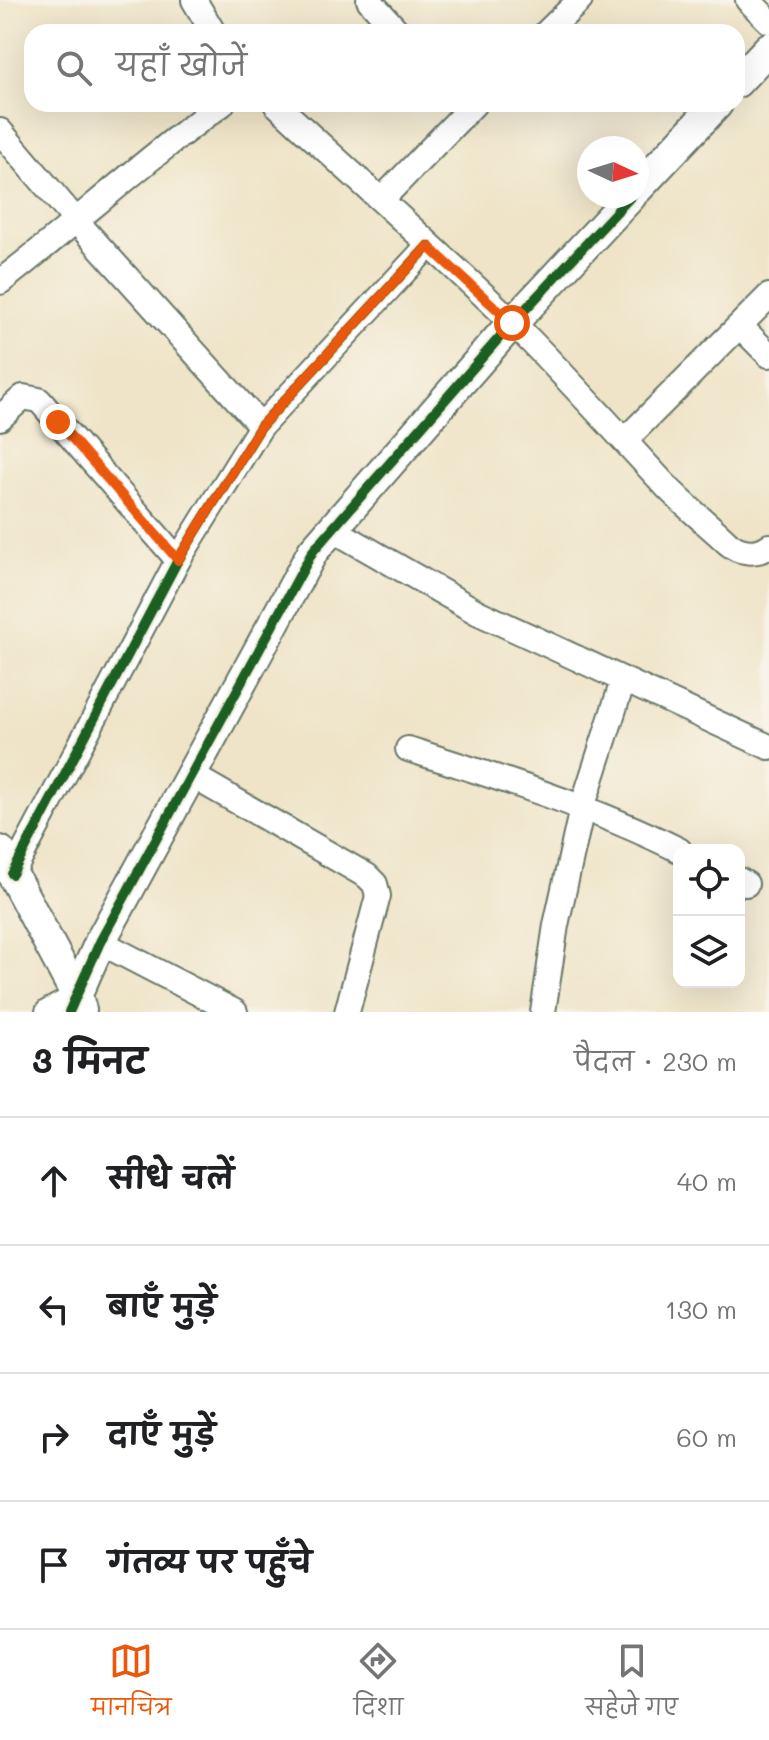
<!DOCTYPE html>
<html lang="hi">
<head>
<meta charset="utf-8">
<style>
  body { margin:0; font-family:Mali,"Playpen Sans Deva",sans-serif; background:#f2f2f2; color:#202124 }
  .controls { position:absolute; right:24px; bottom:24px; display:grid; overflow:hidden; border-radius:16px; box-shadow:0 8px 32px #0002 }
  .controls button { width:72px; height:72px; display:grid; place-items:center; padding:0; border:0; border-bottom:2px solid #e0e0e0; background:#fff; color:#202124; font:40px sans-serif }
  .compass { position:absolute; left:577px; top:136px; width:72px; height:72px; border-radius:50%; background:#fff; box-shadow:0 8px 32px #0002; rotate:94deg }
  .stop { position:absolute; width:24px; height:24px; margin:-18px; border:6px solid #ea580c; border-radius:50%; background:#fff }
  .stop.end { background:#ea580c; border-color:#fff; box-shadow:0 2px 8px #0008 }
  .list { margin:0; padding:0; list-style:none }
  h2 { display:flex; justify-content:space-between; align-items:center; height:104px; margin:0; padding:0 32px; font-size:34px }
  h2 small { font-size:26px; font-weight:400; color:#757577 }
  .list li { display:grid; grid-template-columns:52px 1fr auto; gap:24px; align-items:center; box-sizing:border-box; height:128px; padding:0 32px; border-top:2px solid #e0e0e0 }
  .list b { display:block; font-size:30px; white-space:nowrap }
  .list em { font-size:26px; font-style:normal; color:#757577 }
  .icon { flex:none; width:44px; height:44px; fill:none; stroke:currentColor; stroke-width:2; stroke-linecap:round; stroke-linejoin:round }
  .map { position:relative; flex:none; width:769px; height:1012px; overflow:hidden }
  .search { position:absolute; background:#fff; box-shadow:0 8px 32px #0002; left:24px; right:24px; top:24px; height:88px; display:flex; align-items:center; gap:20px; box-sizing:border-box; padding:0 28px; border-radius:24px; color:#757577; font-size:30px }
  .sheet { height:616px; background:#fff }
  nav { display:flex; justify-content:space-around; align-items:center; box-sizing:border-box; height:112px; border-top:2px solid #e0e0e0; background:#fff; font-size:22px; color:#757577 }
  nav a { display:grid; justify-items:center; gap:4px }
  nav .on { color:#ea580c }
  .map>svg:first-child { display:block }
</style>
</head>
<body>
<div class="map">
<svg width="769" height="1012" viewBox="0 0 769 1012">
  <rect width="100%" height="100%" fill="#f7f3e8"/>
  <filter id="ink" filterUnits="userSpaceOnUse"><feTurbulence type="fractalNoise" baseFrequency=".0125" numOctaves="2"/><feDisplacementMap in="SourceGraphic" scale="16" xChannelSelector="R" yChannelSelector="G"/><feConvolveMatrix kernelMatrix="1 2 1 2 8 2 1 2 1" color-interpolation-filters="sRGB"/></filter>
  <filter id="wash" filterUnits="userSpaceOnUse"><feTurbulence type="fractalNoise" baseFrequency=".006" numOctaves="4" result="noise"/><feDisplacementMap in="SourceGraphic" scale="32" xChannelSelector="R" yChannelSelector="G"/><feGaussianBlur stdDeviation="1.8" result="paint"/><feColorMatrix in="noise" values="0 0 0 0 0 0 0 0 0 0 0 0 0 0 0 0 0 1.4 0 .05"/><feComposite in="paint" operator="in"/></filter>
  <g filter="url(#wash)">
    <rect width="100%" height="100%" fill="#efe4c7"/>
  </g>
  <g filter="url(#ink)">
    <g fill="none" stroke-linecap="round" stroke-linejoin="round">
      <defs>
        <g id="minor">
          <polyline points="194,0 213,32"/>
          <polyline points="369,0 398,32"/>
          <polyline points="748,0 769,21"/>
          <polyline points="547,32 580,0"/>
          <path d="M276 104C355 177 435 248 512 322 565 375 615 431 666 486 685 506 708 524 728 543 739 553 757 555 769 546"/>
          <polyline points="0,131 77,222 261,426"/>
          <polyline points="382,199 474,104"/>
          <path d="M0 282C75 224 145 159 222 104"/>
          <polyline points="740,326 769,355"/>
          <polyline points="0,418 23,397 39,400 178,560"/>
          <polyline points="625,440 769,296"/>
          <polyline points="332,529 477,612 769,747"/>
          <path d="M408 749C500 778 593 807 679 850"/>
          <polyline points="191,775 367,876 375,884 378,896 347,1012"/>
          <polyline points="12,874 178,560 261,426 428,246"/>
          <polyline points="739,880 746,884"/>
          <polyline points="100,942 235,1012"/>
          <polyline points="48,1012 77,996"/>
          <polyline points="543,1012 556,925 582,808 623,681"/>
        </g>
        <g id="tertiary">
          <polyline points="737,82 769,48"/>
          <polyline points="637,189 717,104"/>
          <polyline points="0,851 77,996 81,1010"/>
          <polyline points="69,1012 100,942 313,551 506,330 631,196"/>
        </g>
      </defs>
      <use href="#minor" stroke="#687767" stroke-width="28"/>
      <use href="#tertiary" stroke="#687767" stroke-width="34"/>
      <use href="#minor" stroke="#fff" stroke-width="24"/>
      <use href="#tertiary" stroke="#fff" stroke-width="30"/>
      <defs>
        <g id="cycleway">
          <polyline points="12,874 178,560 261,426 428,246"/>
          <polyline points="69,1012 100,942 313,551 506,330 631,196"/>
        </g>
      </defs>
      <use href="#cycleway" stroke="#f7f3e8" stroke-width="15"/>
      <use href="#cycleway" stroke="#1b5e20" stroke-width="10"/>
    </g>
  </g>
  <g fill="none" stroke-linecap="round" stroke-linejoin="round" filter="url(#ink)">
    <polyline stroke="#ea580c" stroke-width="10" points="58,422 178,560 261,426 428,246 512,323"/>
  </g>
</svg>
<div class="controls">
<button><svg class="icon" aria-label="locate" viewBox="0 0 24 24"><circle cx="12" cy="12" r="6"/><path d="M12 2v4M12 18v4M2 12h4M18 12h4"/></svg></button>
<button><svg class="icon" aria-label="layers" viewBox="0 0 24 24"><path d="M12 4l9 5-9 5-9-5zM3 14l9 5 9-5"/></svg></button>
</div>
<svg class="compass" viewBox="-18 -18 36 36"><path d="M0-13l5 13h-10z" fill="#e53935"/><path d="M0 13l5-13h-10z" fill="#757577"/></svg>
<div class="stop" style="left:512px;top:323px"></div>
<div class="stop end" style="left:58px;top:422px"></div>
<div class="search"><svg class="icon" aria-label="search" viewBox="0 0 24 24"><circle cx="10" cy="10" r="6"/><path d="M15 15l6 6"/></svg>यहाँ खोजें</div>
</div>
<section class="sheet">
<h2>3 मिनट<small>पैदल · 230 m</small></h2>
<ul class="list">
<li><svg class="icon" aria-label="ahead" viewBox="0 0 24 24"><path d="M12 20V5M6 11l6-6 6 6"/></svg><div><b>सीधे चलें</b></div><em>40 m</em></li>
<li><svg class="icon" aria-label="left" viewBox="0 0 24 24"><path d="M17 20v-9H6M10 6l-5 5 5 5"/></svg><div><b>बाएँ मुड़ें</b></div><em>130 m</em></li>
<li><svg class="icon" aria-label="right" viewBox="0 0 24 24"><path d="M7 20v-9h11M14 6l5 5-5 5"/></svg><div><b>दाएँ मुड़ें</b></div><em>60 m</em></li>
<li><svg class="icon" aria-label="arrive" viewBox="0 0 24 24"><path d="M6 21V4h12l-3 4 3 4H6"/></svg><div><b>गंतव्य पर पहुँचे</b></div></li>
</ul>
</section>
<nav>
<a class="on"><svg class="icon" aria-label="map" viewBox="0 0 24 24"><path d="M3 6l6-2 6 2 6-2v14l-6 2-6-2-6 2zM9 4v14M15 6v14"/></svg>मानचित्र</a>
<a><svg class="icon" aria-label="directions" viewBox="0 0 24 24"><path d="M12 3l9 9-9 9-9-9zM9 14v-3h6M13 9l2 2-2 2"/></svg>दिशा</a>
<a><svg class="icon" aria-label="saved" viewBox="0 0 24 24"><path d="M7 4h10v16l-5-4-5 4z"/></svg>सहेजे गए</a>
</nav>
</body>
</html>
